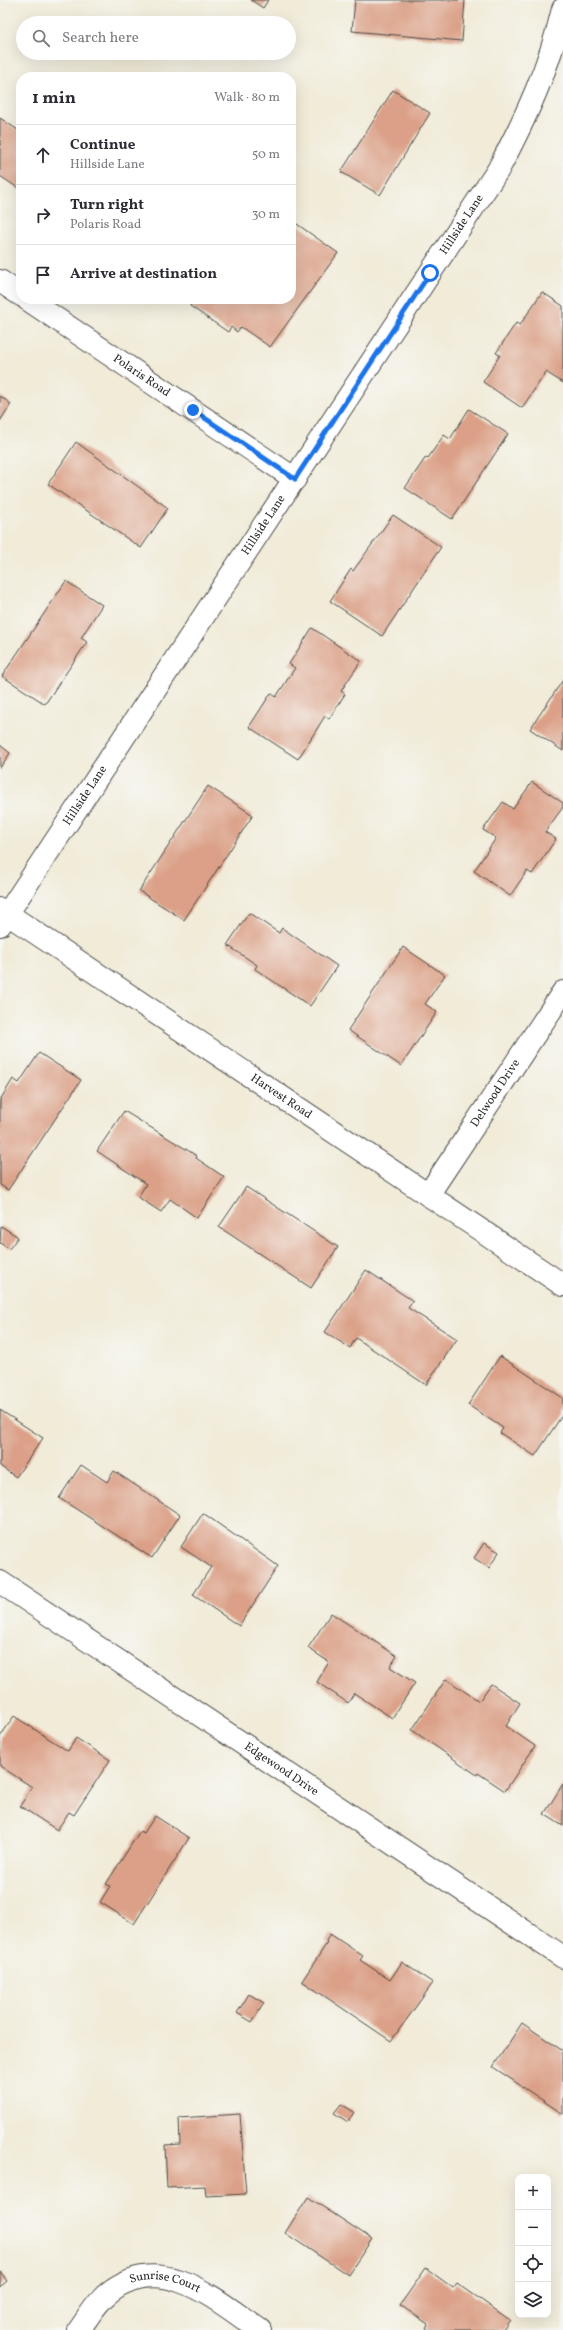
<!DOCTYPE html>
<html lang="en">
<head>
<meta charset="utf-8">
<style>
  body { margin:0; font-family:Vollkorn,serif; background:#f2f2f3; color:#2b2b33 }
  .controls { position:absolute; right:12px; bottom:12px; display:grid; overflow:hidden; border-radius:8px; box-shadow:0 4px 16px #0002 }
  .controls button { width:36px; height:36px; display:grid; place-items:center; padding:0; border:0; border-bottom:1px solid #e1e1e2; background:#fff; color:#2b2b33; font:20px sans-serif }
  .stop { position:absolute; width:12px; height:12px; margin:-9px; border:3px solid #1a73e8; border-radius:50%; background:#fff }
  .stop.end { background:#1a73e8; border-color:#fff; box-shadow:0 1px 4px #0008 }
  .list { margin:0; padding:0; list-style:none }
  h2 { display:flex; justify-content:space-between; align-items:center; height:52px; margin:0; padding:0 16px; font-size:17px }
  h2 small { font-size:13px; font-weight:400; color:#7c7c81 }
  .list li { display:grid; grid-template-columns:26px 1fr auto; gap:12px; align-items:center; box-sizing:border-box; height:60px; padding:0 16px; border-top:1px solid #e1e1e2 }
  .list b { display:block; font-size:15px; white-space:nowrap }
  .list p { margin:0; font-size:13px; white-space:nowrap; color:#7c7c81 }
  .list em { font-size:13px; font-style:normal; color:#7c7c81 }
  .icon { flex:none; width:22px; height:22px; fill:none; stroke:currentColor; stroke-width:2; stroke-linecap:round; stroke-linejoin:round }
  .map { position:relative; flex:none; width:563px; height:2330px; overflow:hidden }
  .search { position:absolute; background:#fff; box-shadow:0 4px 16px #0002; left:16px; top:16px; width:280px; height:44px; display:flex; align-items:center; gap:10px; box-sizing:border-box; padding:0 14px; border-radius:22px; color:#7c7c81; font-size:15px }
  .panel { position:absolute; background:#fff; box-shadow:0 4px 16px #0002; left:16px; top:72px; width:280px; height:232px; border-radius:16px }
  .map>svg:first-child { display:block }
</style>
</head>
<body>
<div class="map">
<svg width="563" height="2330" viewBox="0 0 563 2330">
  <rect width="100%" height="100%" fill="#f6f6f2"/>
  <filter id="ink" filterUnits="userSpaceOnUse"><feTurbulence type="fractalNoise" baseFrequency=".025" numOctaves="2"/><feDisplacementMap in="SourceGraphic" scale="8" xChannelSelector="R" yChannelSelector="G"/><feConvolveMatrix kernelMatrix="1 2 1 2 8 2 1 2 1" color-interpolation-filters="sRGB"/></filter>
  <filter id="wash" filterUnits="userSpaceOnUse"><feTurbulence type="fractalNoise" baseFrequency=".012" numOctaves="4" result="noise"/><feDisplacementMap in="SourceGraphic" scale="16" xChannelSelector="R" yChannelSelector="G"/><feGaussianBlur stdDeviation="0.9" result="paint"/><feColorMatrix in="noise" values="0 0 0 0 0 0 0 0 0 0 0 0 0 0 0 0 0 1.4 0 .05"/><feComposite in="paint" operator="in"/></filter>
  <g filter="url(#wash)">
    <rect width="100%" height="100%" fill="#f1ebd8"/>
    <g id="blocks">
      <g fill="#dba087">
        <polygon points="251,0 268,0 263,8"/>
        <polygon points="355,0 465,0 462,41 352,31"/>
        <polygon points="393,90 430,113 380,195 341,172"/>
        <polygon points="0,118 21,132 21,190 0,176"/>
        <polygon points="294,222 338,253 270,347 241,327 237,332 231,327 228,332 190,306 195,299 291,299 291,226"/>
        <polygon points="542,292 563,306 563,383 546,372 522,408 483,382 500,355 496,353 516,323 520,325"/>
        <polygon points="0,396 11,404 0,421"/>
        <polygon points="469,409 508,434 452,519 405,488 426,457 428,458 444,435 450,439"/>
        <polygon points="76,442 168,508 141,548 48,484"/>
        <polygon points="393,515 441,547 382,636 330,601 351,569 353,571"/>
        <polygon points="66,581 102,605 81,638 87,642 45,704 2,676"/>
        <polygon points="312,628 361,661 341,691 345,694 329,719 325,716 298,759 249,727 271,693 276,697 295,668 289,664"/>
        <polygon points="563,680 563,751 530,729"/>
        <polygon points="0,745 10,753 0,768"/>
        <polygon points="532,782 563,803 563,807 545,832 556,839 532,874 527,871 510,896 474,871 496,838 483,830 503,802 513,809"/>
        <polygon points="208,786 253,815 184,920 139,891"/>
        <polygon points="249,913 279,933 282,928 337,966 310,1006 255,969 257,965 227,945"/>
        <polygon points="403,947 445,975 425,1004 437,1012 401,1066 348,1030"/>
        <polygon points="39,1053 81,1080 8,1190 0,1185 0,1100 13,1079 19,1083"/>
        <polygon points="124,1111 197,1156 196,1158 224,1177 197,1218 170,1199 161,1212 138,1197 146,1184 97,1151"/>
        <polygon points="246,1187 338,1247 311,1288 219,1227"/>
        <polygon points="1,1226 18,1237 9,1249 0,1243"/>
        <polygon points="366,1270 413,1301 408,1308 457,1339 426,1385 356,1338 350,1348 325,1332"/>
        <polygon points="500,1356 563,1398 563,1414 535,1456 500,1433 503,1428 468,1405"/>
        <polygon points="0,1410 43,1438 16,1477 0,1466"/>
        <polygon points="81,1465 107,1482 114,1471 180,1515 152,1558 59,1498"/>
        <polygon points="203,1513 278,1566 239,1626 193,1595 211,1567 181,1547"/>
        <polygon points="484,1543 499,1552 489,1568 474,1558"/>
        <polygon points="331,1613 397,1656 390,1667 415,1683 392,1718 354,1693 348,1703 317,1682 329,1662 308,1648"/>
        <polygon points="446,1679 479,1701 491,1684 520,1703 506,1726 535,1746 505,1791 478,1773 477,1775 412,1730"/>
        <polygon points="14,1716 68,1751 76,1738 110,1760 74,1815 69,1812 57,1830 20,1806 32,1787 0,1766 0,1737"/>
        <polygon points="563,1784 563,1826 544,1814"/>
        <polygon points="155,1816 189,1838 134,1924 100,1902 110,1886 106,1884 140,1831 144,1833"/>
        <polygon points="330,1934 363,1956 360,1960 390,1980 402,1962 433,1983 391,2041 302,1981 327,1943 326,1941"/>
        <polygon points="249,1994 264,2003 252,2022 237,2013"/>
        <polygon points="522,2023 563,2051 563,2114 493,2067"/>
        <polygon points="341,2104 354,2112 348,2122 334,2113"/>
        <polygon points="240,2114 246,2194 206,2196 205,2186 167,2188 165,2145 180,2144 179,2118"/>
        <polygon points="308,2197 372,2239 348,2275 285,2233"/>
        <polygon points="426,2268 453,2288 457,2283 510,2320 503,2330 429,2330 426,2328 428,2324 400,2305"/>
        <polygon points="0,2271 7,2281 0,2287"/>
      </g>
    </g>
  </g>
  <g filter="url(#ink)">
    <use href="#blocks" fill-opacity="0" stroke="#494845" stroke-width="1"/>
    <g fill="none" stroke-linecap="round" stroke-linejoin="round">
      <defs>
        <g id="minor">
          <polyline points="0,281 21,295"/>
          <path id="s1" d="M27 299 295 479"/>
          <path id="s2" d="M0 909 563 1285"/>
          <path id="s3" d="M0 925 498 170C526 117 549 68 563 9"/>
          <path id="s4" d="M428 1195 563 992"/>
          <path id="s5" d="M0 1582 563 1957"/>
          <path id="s6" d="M79 2330C89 2316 98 2300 112 2290 164 2252 217 2301 260 2330"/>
        </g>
      </defs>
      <use href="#minor" stroke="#494845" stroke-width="24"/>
      <use href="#minor" stroke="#fff" stroke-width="22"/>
    </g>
  </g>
  <g fill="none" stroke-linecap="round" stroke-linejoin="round" filter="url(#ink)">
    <polyline stroke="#1a73e8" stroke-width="5" points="193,410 295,479 430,273"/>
  </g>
  <g text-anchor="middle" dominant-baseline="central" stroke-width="4" stroke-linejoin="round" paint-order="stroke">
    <g font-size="12" fill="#2b2b2b" stroke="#f6f6f2">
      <text stroke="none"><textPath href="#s3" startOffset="839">Hillside Lane</textPath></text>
      <text stroke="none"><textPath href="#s1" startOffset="138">Polaris Road</textPath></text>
      <text stroke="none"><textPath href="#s3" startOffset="479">Hillside Lane</textPath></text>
      <text stroke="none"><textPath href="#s3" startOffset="155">Hillside Lane</textPath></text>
      <text stroke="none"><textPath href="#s4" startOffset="122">Delwood Drive</textPath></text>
      <text stroke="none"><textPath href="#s2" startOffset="338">Harvest Road</textPath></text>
      <text stroke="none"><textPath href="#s5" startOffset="338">Edgewood Drive</textPath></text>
      <text stroke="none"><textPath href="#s6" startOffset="109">Sunrise Court</textPath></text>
    </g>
  </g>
</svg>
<div class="controls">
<button>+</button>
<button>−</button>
<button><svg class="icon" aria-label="locate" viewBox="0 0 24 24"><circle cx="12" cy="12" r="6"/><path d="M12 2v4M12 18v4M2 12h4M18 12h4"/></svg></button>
<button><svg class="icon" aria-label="layers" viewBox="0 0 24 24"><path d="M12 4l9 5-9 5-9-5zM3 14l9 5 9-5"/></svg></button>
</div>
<div class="stop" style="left:430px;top:273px"></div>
<div class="stop end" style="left:193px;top:410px"></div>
<div class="search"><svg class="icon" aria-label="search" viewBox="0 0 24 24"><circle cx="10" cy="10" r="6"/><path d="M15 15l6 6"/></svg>Search here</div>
<section class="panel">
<h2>1 min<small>Walk · 80 m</small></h2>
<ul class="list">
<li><svg class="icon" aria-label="ahead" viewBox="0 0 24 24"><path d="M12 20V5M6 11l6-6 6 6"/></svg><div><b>Continue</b><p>Hillside Lane</p></div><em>50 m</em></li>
<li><svg class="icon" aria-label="right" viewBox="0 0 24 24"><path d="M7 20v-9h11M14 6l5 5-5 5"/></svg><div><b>Turn right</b><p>Polaris Road</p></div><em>30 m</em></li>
<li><svg class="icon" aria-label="arrive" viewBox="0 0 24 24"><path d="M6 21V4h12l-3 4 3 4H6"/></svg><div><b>Arrive at destination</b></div></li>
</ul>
</section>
</div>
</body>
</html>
